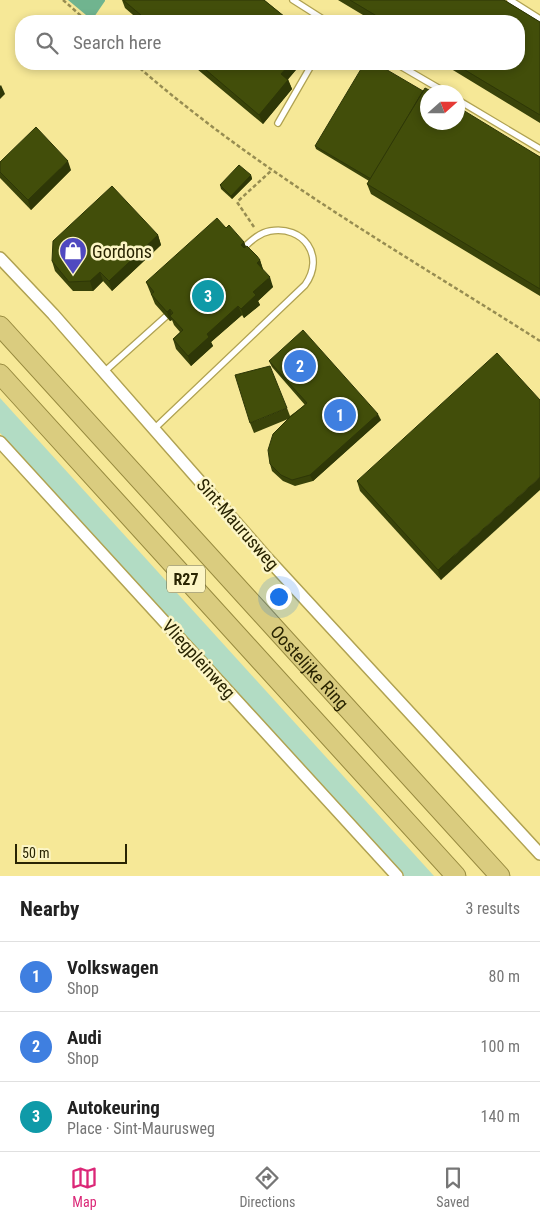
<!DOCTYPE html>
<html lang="en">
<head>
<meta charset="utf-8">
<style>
  body { margin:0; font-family:"Roboto Condensed",sans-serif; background:#f6f6f6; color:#222 }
  .compass { position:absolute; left:420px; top:85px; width:45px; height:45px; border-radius:50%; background:#fff; box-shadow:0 2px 8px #0003; rotate:69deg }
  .scale { position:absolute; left:15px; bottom:12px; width:112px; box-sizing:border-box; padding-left:5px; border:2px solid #292402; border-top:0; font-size:14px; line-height:18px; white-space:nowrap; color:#292402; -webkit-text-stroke:4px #fcf5c5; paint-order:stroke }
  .you { position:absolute; left:278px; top:596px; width:18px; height:18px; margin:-12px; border:4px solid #fff; border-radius:50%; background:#1a73e8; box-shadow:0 0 0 8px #1a73e833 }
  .badge { display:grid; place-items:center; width:32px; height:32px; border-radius:50%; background:#db2777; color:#fff; font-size:16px; font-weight:700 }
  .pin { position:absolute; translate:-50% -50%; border:2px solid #fff; box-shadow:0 1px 5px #0006 }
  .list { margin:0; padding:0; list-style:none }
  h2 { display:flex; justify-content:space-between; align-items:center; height:65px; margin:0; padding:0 20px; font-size:21px }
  h2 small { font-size:16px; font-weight:400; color:#767676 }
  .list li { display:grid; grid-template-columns:32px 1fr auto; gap:15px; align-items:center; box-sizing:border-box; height:70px; padding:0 20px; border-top:1px solid #e0e0e0 }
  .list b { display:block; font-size:19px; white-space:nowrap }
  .list p { margin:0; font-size:16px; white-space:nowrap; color:#767676 }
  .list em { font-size:16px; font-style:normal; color:#767676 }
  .icon { flex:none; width:28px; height:28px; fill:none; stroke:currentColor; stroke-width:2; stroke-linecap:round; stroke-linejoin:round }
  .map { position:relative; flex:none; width:540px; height:876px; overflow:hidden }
  .search { position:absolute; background:#fff; box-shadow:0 2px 8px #0003; left:15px; right:15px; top:15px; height:55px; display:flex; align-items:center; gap:12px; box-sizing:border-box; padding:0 18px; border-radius:20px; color:#767676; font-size:19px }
  .sheet { height:275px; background:#fff }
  nav { display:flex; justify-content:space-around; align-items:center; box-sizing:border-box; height:70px; border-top:1px solid #e0e0e0; background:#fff; font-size:14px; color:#767676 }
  nav a { display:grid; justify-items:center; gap:2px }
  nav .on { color:#db2777 }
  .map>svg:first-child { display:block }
</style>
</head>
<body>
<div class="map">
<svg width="540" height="876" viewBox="0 0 540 876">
  <rect width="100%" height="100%" fill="#f6e897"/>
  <polygon fill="#b2dcc4" points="0,398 434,876 404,876 0,433"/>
  <polygon fill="#70b48f" points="68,0 105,0 105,1 92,20"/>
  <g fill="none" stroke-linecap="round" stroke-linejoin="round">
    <defs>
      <g id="service">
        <polyline points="293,0 326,21"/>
        <polyline points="510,0 540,19"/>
        <polyline points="397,64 445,92"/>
        <polyline points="458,100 540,149"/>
        <polyline points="278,123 312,64"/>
        <polyline points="104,372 172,311"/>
        <path d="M154 429 305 285C326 256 303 225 270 231 258 233 249 243 241 250"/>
      </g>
      <g id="minor">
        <polyline points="0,258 53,314 268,559 540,854"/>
        <polyline points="0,442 397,876"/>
      </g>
      <g id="trunk">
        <path id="s1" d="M0 326 500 876"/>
        <polyline points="0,374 456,876"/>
      </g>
    </defs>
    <use href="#service" stroke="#b0a252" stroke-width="8"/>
    <use href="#minor" stroke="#b0a252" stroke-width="14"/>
    <use href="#trunk" stroke="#96893e" stroke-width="21"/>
    <g stroke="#978d52" stroke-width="2.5" stroke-dasharray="4 2.5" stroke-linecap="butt">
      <polyline points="63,0 87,21"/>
      <path d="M135 64C258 172 402 253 540 341"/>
      <polyline points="254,227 237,202 272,170"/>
    </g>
    <use href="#service" stroke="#fff" stroke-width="5.5"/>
    <use href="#minor" stroke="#fff" stroke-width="11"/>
    <use href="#trunk" stroke="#dacc7f" stroke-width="19"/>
  </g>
  <g fill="#394309">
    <polygon points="122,0 264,0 290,21 140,21 125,8"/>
    <polygon points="338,0 504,0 540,22 540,123 443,64 519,64 519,21 373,21"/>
    <polygon points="191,64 301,64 288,79 292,89 263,124"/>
    <polygon points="423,91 540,157 540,296 371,194 367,184 369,181 316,149 315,146"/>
    <polygon points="0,162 71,170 31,210 0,178"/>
    <polygon points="251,175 252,179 232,199 221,189 220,185"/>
    <polygon points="226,228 244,242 246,247 260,260 263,270 273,287 258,301 260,305 244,318 242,315 211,342 213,346 191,366 176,349 173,339 180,332 174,325 172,320 170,321 155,304 146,282"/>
    <polygon points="158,235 161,245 112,291 103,281 93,291 73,291 55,271 52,261"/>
    <polygon points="269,361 381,420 313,481 295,486 283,481 272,471 270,464 288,419 254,433 250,423 287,408 290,416 305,405 272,367"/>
    <polygon points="540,400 441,580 360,491 357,481"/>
  </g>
  <g fill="#2e3707">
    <polygon points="290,64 301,64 285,83 281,74"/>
    <polygon points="288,80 292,89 263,124 259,115"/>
    <polygon points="1,85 5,94 0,99 0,86"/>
    <polygon points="68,161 71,170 31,210 28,200"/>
    <polygon points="251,175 252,179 232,199 231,196"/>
    <polygon points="158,235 161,245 112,291 109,281"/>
    <polygon points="244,242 248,252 241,245"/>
    <polygon points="260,260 263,269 260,272 257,263"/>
    <polygon points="100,272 103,281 93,291 90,281"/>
    <polygon points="270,277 273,287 258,301 260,305 244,318 241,309 253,292"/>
    <polygon points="238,306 242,315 211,342 213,346 191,366 188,356 207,334"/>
    <polygon points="170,309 173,318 170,316 172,320 170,321 167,312"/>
    <polygon points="378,414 381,420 313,481 310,475"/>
    <polygon points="540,477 540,490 441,580 438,570"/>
  </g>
  <g fill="#424e0a" stroke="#2e3707">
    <polygon points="123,0 264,0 290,21 148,21"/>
    <polygon points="350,0 504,0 540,22 540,115 455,64 519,64 519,21 385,21"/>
    <polygon points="199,64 290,64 281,74 288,80 259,115"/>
    <polygon points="364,64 377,64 423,91 371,179 315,146"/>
    <polygon points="425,88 433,92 428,92 428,122 458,122 458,107 540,157 540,289 367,184"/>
    <polygon points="36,127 68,161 28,200 0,172 0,162"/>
    <polygon points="239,165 251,175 231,196 220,185"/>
    <polygon points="112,186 158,235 109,281 100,272 90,281 69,282 52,261 53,241"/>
    <polygon points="217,218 226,228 229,225 244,242 241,245 244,248 247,246 257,256 260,260 257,263 270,277 253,292 256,295 241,309 238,306 207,334 209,337 188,356 173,339 183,330 170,316 173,313 170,309 167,312 151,294 154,292 146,282"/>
    <polygon points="303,330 378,414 310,475 292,480 281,475 270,464 268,450 273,434 289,418 307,403 269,361"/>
    <polygon points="497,353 540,400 540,477 438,570 357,481"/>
    <polygon points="270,366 287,408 250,423 235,375"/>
  </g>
  <defs>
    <symbol id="shop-pin" viewBox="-11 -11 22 30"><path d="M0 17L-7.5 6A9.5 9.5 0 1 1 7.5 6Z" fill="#5049c0" stroke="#fcf5c5"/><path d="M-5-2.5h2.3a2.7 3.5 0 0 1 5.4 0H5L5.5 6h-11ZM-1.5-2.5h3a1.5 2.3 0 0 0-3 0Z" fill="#fff"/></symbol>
  </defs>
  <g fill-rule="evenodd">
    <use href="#shop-pin" x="57" y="235" width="32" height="43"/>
  </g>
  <g text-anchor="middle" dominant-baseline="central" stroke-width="5" stroke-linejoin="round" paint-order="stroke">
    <rect fill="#fcf5c5" stroke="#68633c" stroke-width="1" x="167" y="565.5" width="38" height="27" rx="4"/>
    <g font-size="16" font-weight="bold" fill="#292402">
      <text x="186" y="579">R27</text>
    </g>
    <g font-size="18" fill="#292402" stroke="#fcf5c5" text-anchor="start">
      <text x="92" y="251">Gordons</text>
    </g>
    <g font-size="18" fill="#292402" stroke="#fcf5c5">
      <text transform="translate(238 524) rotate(49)">Sint-Maurusweg</text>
      <text transform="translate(199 659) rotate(48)">Vliegpleinweg</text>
      <text stroke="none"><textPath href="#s1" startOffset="461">Oostelijke Ring</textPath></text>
    </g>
  </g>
</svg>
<svg class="compass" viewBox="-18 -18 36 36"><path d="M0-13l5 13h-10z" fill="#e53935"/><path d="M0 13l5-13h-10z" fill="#767676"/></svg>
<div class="scale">50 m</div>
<div class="you"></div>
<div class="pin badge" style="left:340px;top:415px;background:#3f7fe0">1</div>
<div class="pin badge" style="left:300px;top:366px;background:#3f7fe0">2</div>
<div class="pin badge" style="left:208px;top:296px;background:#0f9aa8">3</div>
<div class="search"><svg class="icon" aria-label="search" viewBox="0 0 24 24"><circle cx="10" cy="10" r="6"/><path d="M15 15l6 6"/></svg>Search here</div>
</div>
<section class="sheet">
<h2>Nearby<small>3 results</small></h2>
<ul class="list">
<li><span class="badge" style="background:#3f7fe0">1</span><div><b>Volkswagen</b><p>Shop</p></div><em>80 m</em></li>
<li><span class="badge" style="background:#3f7fe0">2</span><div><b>Audi</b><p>Shop</p></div><em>100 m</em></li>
<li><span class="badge" style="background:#0f9aa8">3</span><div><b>Autokeuring</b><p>Place · Sint-Maurusweg</p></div><em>140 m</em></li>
</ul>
</section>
<nav>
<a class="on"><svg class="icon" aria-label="map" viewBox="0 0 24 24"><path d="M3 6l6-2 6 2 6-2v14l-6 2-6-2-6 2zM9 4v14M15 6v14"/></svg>Map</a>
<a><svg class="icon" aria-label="directions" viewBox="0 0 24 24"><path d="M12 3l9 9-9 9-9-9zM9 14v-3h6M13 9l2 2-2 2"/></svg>Directions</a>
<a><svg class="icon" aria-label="saved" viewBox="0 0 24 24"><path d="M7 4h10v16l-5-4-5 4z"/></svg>Saved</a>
</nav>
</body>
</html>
